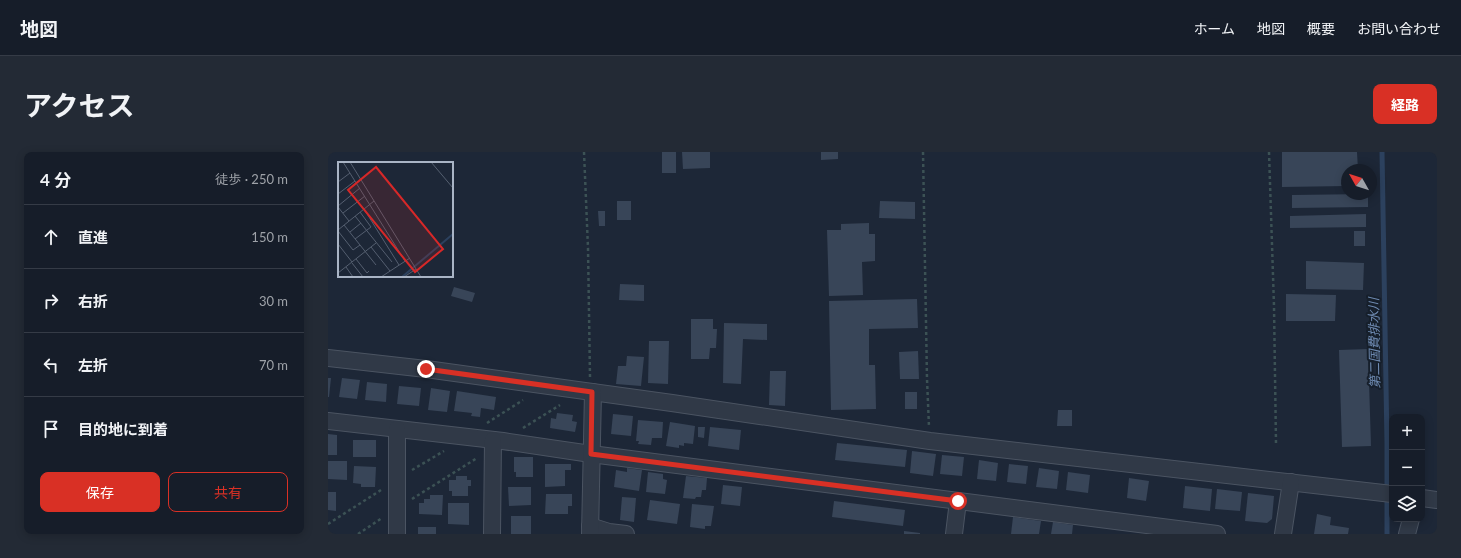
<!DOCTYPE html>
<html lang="ja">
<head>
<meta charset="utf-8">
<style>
  body { margin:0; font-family:Lato,"Noto Sans JP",sans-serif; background:#232a35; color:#f1f3f6 }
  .controls { position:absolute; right:12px; bottom:12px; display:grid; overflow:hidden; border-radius:8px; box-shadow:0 2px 10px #0003 }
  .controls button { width:36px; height:36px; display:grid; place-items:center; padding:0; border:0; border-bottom:1px solid #353b46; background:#161d29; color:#f1f3f6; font:20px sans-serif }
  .compass { position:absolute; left:1013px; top:12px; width:36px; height:36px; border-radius:50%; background:#161d29; box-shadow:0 2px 10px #0003; rotate:309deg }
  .stop { position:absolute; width:12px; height:12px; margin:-9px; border:3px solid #d93025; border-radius:50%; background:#fff }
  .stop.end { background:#d93025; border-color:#fff; box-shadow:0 1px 4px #0008 }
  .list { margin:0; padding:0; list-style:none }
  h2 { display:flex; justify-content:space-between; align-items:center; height:52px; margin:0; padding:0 16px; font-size:17px }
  h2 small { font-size:13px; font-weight:400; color:#9ea2a8 }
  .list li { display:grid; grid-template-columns:26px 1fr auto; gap:12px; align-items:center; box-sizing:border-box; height:64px; padding:0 16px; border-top:1px solid #353b46 }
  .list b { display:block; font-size:15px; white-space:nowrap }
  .list em { font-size:13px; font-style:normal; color:#9ea2a8 }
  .actions { display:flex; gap:8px; padding:12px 16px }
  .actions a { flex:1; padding:9px 0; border:1px solid #d93025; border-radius:8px; text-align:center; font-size:14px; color:#d93025 }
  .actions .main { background:#d93025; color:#fff }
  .icon { flex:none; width:22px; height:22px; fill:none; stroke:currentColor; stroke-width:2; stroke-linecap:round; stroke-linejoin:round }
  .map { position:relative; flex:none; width:1109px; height:382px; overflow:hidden; border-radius:8px }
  header { display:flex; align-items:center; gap:24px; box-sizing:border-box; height:56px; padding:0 20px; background:#161d29; border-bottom:1px solid #353b46 }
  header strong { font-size:19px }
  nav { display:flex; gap:22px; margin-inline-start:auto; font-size:14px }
  .intro { display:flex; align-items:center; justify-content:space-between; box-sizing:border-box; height:96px; padding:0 24px }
  h1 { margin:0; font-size:28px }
  .button { padding:10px 18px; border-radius:8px; background:#d93025; color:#fff; font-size:14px; font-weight:700 }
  main { display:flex; gap:24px; padding:0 24px }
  aside { flex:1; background:#161d29; border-radius:8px; box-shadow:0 2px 10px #0003 }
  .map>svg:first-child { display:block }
</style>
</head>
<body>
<header>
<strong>地図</strong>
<nav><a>ホーム</a><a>地図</a><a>概要</a><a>お問い合わせ</a></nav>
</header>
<div class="intro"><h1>アクセス</h1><a class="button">経路</a></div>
<main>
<aside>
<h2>4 分<small>徒歩 · 250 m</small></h2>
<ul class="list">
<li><svg class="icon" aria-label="ahead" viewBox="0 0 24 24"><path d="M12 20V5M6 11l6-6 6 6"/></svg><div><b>直進</b></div><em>150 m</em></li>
<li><svg class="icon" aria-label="right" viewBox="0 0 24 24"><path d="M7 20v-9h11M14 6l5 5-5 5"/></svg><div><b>右折</b></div><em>30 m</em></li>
<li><svg class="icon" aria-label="left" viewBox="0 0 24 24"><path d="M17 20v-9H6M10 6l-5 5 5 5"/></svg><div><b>左折</b></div><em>70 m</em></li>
<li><svg class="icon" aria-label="arrive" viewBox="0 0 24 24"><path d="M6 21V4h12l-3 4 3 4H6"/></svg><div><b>目的地に到着</b></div></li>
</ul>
<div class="actions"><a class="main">保存</a><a>共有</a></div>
</aside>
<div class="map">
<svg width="1109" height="382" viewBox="0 0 1109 382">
  <rect width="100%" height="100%" fill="#1d2737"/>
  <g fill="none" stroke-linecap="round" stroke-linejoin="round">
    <polyline stroke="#2c415e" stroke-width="5" points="1054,0 1059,291 1059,382"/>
  </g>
  <g fill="#384558">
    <rect x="334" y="0" width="14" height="21"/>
    <polygon points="354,0 382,0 382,16 355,17"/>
    <polygon points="493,0 510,0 510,7 493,8"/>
    <polygon points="954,0 1029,0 1030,18 1019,18 1019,34 954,35"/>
    <polygon points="1040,42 1040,55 964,56 964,43"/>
    <rect x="289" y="49" width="14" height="19"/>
    <polygon points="552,49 587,50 587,67 551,66"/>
    <polygon points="270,59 277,59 277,74 271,74"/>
    <polygon points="1038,62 1038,75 962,76 962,64"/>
    <polygon points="541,71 541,82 547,82 547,109 534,110 535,143 501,144 499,78 513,78 513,72"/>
    <rect x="1026" y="79" width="11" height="15"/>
    <polygon points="978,109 1036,111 1035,138 978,137"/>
    <polygon points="292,132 316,133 316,149 291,148"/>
    <polygon points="126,135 147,141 144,150 123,144"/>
    <polygon points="958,142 1008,143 1007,169 958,169"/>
    <polygon points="589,147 590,176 541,177 541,213 547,213 548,257 503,258 501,149"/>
    <polygon points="363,167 385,167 385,177 389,177 388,196 382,196 381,207 363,207"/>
    <polygon points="396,171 439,172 439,188 415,187 413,232 395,231"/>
    <polygon points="321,189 341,189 340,232 320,231"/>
    <polygon points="1040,197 1043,294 1014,295 1011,198"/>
    <polygon points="590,199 591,227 572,227 571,200"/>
    <polygon points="299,204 316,205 313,234 288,232 290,214 298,214"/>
    <polygon points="442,219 458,219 457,254 441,253"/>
    <polygon points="0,226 3,226 1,245 0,245"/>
    <polygon points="14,226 32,228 29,247 11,245"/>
    <polygon points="39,230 59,232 58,250 37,248"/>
    <polygon points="71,234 93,236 91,254 69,252"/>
    <polygon points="103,236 122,239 119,260 100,258"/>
    <polygon points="129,239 168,245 166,258 153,256 152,265 143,264 144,261 126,259"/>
    <rect x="577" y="240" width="12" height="17"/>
    <polygon points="730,258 744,258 744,274 729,274"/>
    <polygon points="229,261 245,263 244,269 249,270 247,280 222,276 223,266 228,267"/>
    <polygon points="285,262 305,264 303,284 283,282"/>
    <polygon points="310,268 335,270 334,286 324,286 323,293 310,292 311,289 308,289"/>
    <polygon points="342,270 367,274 365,292 356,291 356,294 351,293 351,296 338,294"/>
    <polygon points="370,275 377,275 376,286 370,285"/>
    <polygon points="382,275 413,278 411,298 380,294"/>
    <polygon points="0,282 9,283 9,303 0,303"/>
    <rect x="25" y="288" width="23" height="17"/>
    <polygon points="509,291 579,298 577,315 507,308"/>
    <polygon points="584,299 608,302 605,324 582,321"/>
    <polygon points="614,303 636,305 634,324 612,322"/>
    <polygon points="186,305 205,305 205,325 188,325 188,320 186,320"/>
    <polygon points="651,308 670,311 668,329 649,327"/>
    <polygon points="0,309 19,309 19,328 0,327"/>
    <polygon points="217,312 243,312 243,318 237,318 237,334 217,335"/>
    <polygon points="681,312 700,314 698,332 679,330"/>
    <polygon points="26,314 48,315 47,335 33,335 33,332 25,331"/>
    <polygon points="299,316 314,318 311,339 286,335 288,318 299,320"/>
    <polygon points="711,316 731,319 729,337 708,335"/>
    <polygon points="320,320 335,322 335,327 339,328 337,342 318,340"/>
    <polygon points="740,320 762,323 760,341 738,338"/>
    <polygon points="128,324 139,324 139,328 143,328 143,334 140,334 140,344 124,344 124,339 121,339 121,328 128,328"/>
    <polygon points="358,324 379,326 378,338 374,338 373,345 368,345 367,347 355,346"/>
    <polygon points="801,326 821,329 818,349 799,346"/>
    <polygon points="395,333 414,335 412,354 393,352"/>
    <polygon points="857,334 884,337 882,359 855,356"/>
    <polygon points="180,335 203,335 203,353 181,354"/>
    <polygon points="889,337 914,340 912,359 887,357"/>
    <polygon points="0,340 8,340 8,359 0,358"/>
    <polygon points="920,341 946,344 944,367 939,371 917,369"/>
    <polygon points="218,342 244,342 244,354 240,354 240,362 217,362"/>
    <polygon points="102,343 115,343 114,363 91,362 91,351 96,351 96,347 102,347"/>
    <polygon points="294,345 308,346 306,370 292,368"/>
    <polygon points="322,348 352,352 349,372 319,368"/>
    <polygon points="506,349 577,358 575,374 504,365"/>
    <polygon points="120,351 141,351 141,373 120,372"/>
    <polygon points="364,352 386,354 383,374 377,374 377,377 362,375"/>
    <polygon points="989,362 1003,365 1002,373 1021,376 1020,382 986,382"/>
    <rect x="183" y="364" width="20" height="18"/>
    <polygon points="685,365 713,369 711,382 683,382"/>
    <polygon points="725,370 745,373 744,382 723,382"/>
    <rect x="90" y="375" width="18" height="7"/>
    <polygon points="576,379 592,381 592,382 576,382"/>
  </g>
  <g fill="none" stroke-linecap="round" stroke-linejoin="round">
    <defs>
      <g id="minor">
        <polyline points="0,206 98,217 344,251 602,289 1064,342"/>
        <polyline points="0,269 175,289 263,302 889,382"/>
        <polyline points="69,277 69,382"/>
        <polyline points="1094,346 1109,348"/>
        <polyline points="262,374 281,380 298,382"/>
        <polyline points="164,382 165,288"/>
        <polyline points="262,382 265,240"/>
        <polyline points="626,382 630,349"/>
        <polyline points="955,382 963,330"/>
        <polyline points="1079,382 1083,367"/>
      </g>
    </defs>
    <use href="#minor" stroke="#4b5462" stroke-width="18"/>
    <g stroke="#3c5255" stroke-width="2.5" stroke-dasharray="3 3" stroke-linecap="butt">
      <polyline points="256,0 260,96 262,225"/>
      <polyline points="595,0 599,227 601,275"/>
      <polyline points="941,0 946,154 948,291"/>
      <polyline points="159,271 195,248"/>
      <polyline points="195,276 232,253"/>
      <polyline points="84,318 116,299"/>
      <polyline points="84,347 149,306"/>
      <polyline points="0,372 53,338"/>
      <polyline points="30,382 54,366"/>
    </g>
    <use href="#minor" stroke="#303947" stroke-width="16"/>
  </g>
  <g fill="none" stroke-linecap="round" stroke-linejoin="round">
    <polyline stroke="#d93025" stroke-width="5" points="98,217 264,240 263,302 630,349"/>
  </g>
  <g text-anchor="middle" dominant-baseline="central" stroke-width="4" stroke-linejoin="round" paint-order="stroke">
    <g font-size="13" font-style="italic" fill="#6e8ab1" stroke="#161f2b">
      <text transform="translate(1046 191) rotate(-91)">第二国費排水川</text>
    </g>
  </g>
  <g transform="translate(10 10)">
    <rect width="115" height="115" fill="#1d2737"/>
    <path fill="none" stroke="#2c415e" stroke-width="2" d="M64 115 115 72"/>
    <path fill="none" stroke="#555f70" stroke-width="1" d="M5 0 67 99M12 0 83 115M93 0 115 26M0 20 12 11M0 32 17 19M0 44 22 26M0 45 11 59M26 47 61 103M5 51 27 34M17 54 54 100M6 63 38 103M0 68 36 39M0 69 15 88 22 83M12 70 23 61M17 77 33 65 22 50M0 82 14 100M33 85 52 109M18 97 29 111 31 109M14 101 25 115M8 105 15 115M0 111 38 81M43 115 72 96M66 115 78 107"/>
    <path fill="#d62828" fill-opacity="0.15" stroke="#d62828" stroke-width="2" d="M38 5 105 87 77 110 10 28Z"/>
    <rect width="115" height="115" fill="none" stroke="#a9b4c5" stroke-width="2"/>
  </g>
</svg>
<div class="controls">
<button>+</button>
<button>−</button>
<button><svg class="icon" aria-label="layers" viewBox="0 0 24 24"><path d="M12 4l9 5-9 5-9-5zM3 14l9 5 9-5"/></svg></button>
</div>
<svg class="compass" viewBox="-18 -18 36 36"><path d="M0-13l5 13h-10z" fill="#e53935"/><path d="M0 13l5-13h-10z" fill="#9ea2a8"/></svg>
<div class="stop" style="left:630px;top:349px"></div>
<div class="stop end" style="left:98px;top:217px"></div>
</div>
</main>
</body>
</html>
